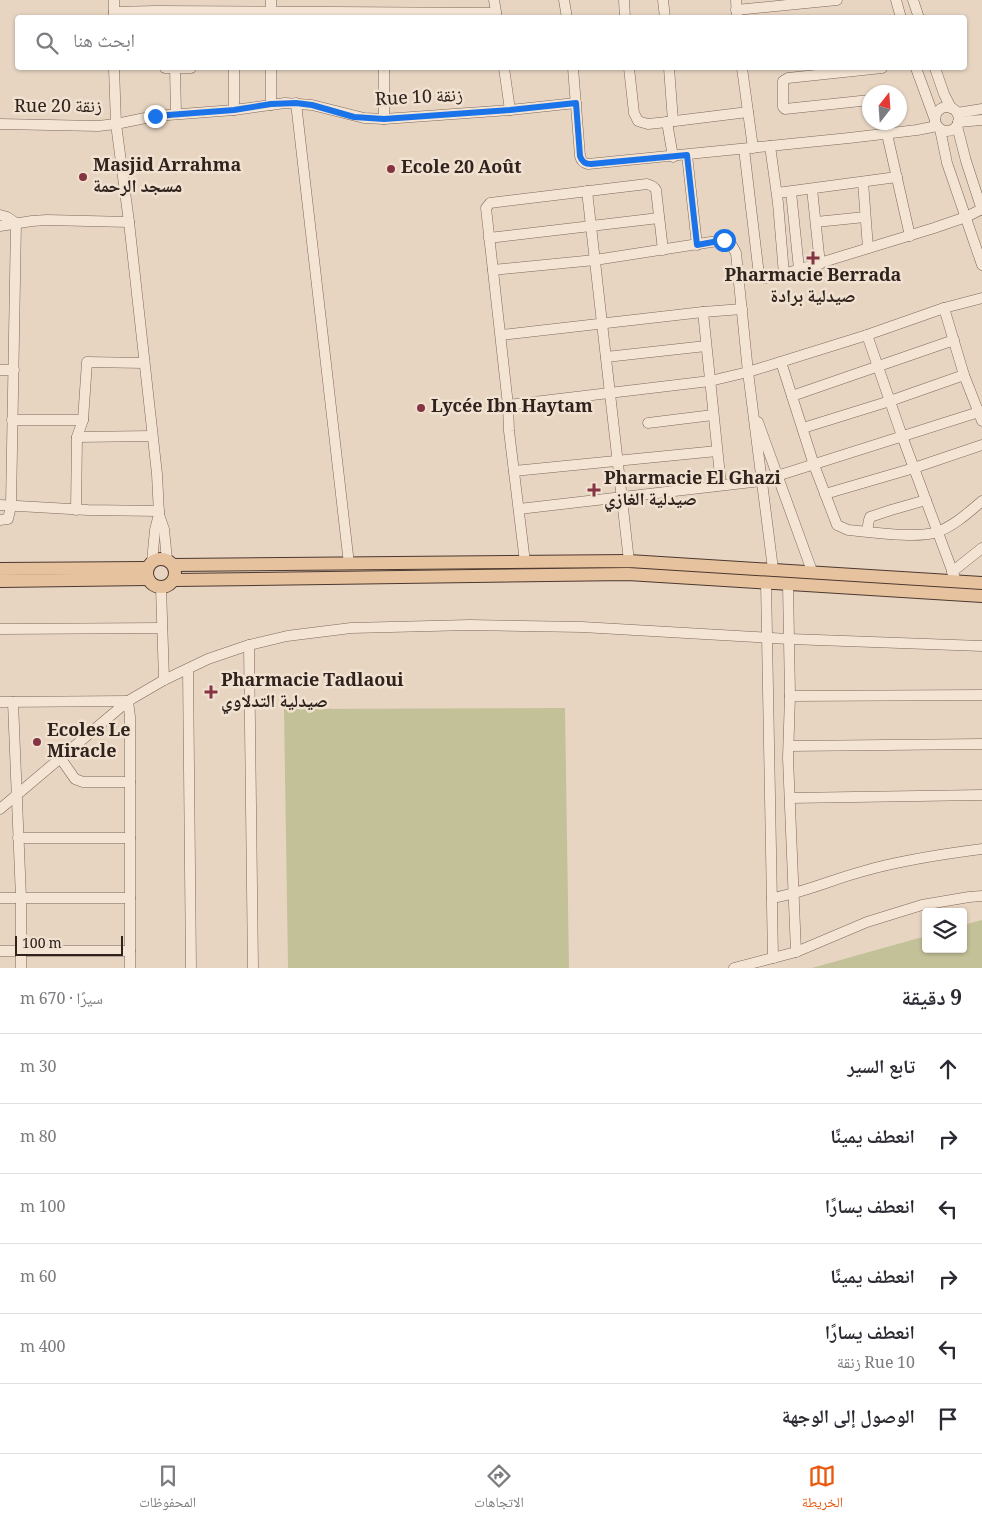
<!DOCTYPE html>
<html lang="ar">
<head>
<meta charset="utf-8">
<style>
  body { margin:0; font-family:Georgia,"Noto Naskh Arabic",serif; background:#f7f7f7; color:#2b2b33; direction:rtl }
  .controls { position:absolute; right:15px; bottom:15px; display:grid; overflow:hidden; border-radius:5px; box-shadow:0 1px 4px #0004 }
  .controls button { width:45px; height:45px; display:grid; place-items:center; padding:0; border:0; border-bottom:1px solid #e1e1e2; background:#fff; color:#2b2b33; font:25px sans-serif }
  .compass { position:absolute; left:862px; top:85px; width:45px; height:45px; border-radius:50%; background:#fff; box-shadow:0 1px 4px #0004; rotate:17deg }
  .scale { position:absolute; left:15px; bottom:12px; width:108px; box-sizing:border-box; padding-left:5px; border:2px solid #30231e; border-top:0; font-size:14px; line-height:18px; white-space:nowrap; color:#30231e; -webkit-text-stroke:4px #f0e1d0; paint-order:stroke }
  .stop { position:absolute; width:15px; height:15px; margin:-11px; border:4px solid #1a73e8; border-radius:50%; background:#fff }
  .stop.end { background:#1a73e8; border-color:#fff; box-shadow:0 1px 5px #0008 }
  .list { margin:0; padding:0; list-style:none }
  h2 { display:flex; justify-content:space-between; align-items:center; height:65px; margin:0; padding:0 20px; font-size:21px }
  h2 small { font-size:16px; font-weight:400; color:#7c7c81 }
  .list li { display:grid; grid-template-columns:32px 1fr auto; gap:15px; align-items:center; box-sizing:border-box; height:70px; padding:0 20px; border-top:1px solid #e1e1e2 }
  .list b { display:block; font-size:19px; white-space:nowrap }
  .list p { margin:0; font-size:16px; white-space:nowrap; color:#7c7c81 }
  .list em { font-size:16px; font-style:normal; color:#7c7c81 }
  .icon { flex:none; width:28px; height:28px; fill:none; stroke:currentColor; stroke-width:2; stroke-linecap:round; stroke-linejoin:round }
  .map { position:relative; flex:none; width:982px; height:968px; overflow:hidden; direction:ltr }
  .search { position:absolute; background:#fff; box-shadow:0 1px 4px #0004; left:15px; right:15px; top:15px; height:55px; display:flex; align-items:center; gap:12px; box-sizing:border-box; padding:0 18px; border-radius:5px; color:#7c7c81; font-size:19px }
  .sheet { height:485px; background:#fff }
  nav { display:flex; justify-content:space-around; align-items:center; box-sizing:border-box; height:70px; border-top:1px solid #e1e1e2; background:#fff; font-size:14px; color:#7c7c81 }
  nav a { display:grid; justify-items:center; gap:2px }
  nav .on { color:#ea580c }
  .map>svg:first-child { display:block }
</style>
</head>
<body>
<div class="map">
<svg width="982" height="968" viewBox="0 0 982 968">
  <rect width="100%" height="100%" fill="#e7d5c2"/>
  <g fill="#c3c198">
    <polygon points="565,708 569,968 288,968 284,709"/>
    <polygon points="982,920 982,968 812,968 926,936 926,949 963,949 963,925"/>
  </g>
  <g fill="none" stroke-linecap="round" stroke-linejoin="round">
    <defs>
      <g id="minor">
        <polyline points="114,0 114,18"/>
        <polyline points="271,0 271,18"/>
        <polyline points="494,0 497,18"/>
        <polyline points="564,0 567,18"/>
        <polyline points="624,0 625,18"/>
        <polyline points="663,0 665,18"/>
        <polyline points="736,0 737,18"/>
        <polyline points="896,0 901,18"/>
        <polyline points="913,0 919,18"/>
        <polyline points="736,10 837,0"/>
        <polyline points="114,12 156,11 496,13"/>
        <polyline points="114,68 116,124 129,222 157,474 159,514 155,530 152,562"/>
        <polyline points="165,68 191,68"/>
        <polyline points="175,68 176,114"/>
        <polyline points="384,68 384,119"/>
        <polyline points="504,68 510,110"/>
        <path d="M573 68 580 156C581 161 583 163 588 164L849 138 917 130 937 126"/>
        <polyline points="629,68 634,113 638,121 641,122 648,124 667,122 748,112"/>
        <polyline points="669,68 673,121"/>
        <polyline points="742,68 753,148"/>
        <polyline points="916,68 935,120"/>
        <polyline points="935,68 944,94 951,108"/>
        <polyline points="870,100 785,109 783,107 783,81 788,78 882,68"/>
        <polyline points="296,103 349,564"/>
        <polyline points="271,105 271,68"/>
        <circle cx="947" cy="119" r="12"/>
        <polyline points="234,110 234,68"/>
        <polyline points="957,113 982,109"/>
        <polyline points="667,122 673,157"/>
        <polyline points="958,122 982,120"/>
        <polyline points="0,124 98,126 116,124 155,116 234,110 285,103 312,105 364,118 384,119 510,110 576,103"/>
        <polyline points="957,126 966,161 982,210"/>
        <polyline points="940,129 947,163 982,265"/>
        <polyline points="887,134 910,236"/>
        <polyline points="770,146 778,203 784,274"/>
        <polyline points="744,149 759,275 765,278 784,274 934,228 966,217 982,209"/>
        <polyline points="687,155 697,245"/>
        <polyline points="863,182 868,248"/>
        <polyline points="812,189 820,264"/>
        <polyline points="587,191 629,561"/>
        <polyline points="791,192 799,269"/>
        <polyline points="777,193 897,177"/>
        <polyline points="0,215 7,217 16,223 11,506 8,519 0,520"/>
        <polyline points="816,222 865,217"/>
        <polyline points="0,226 32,221 47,220 129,222"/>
        <polyline points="489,238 659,218"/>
        <polyline points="493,270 595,260 724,240 730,242 736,253 748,372 773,569"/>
        <polyline points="944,308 964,375 982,421"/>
        <polyline points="703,312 721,485"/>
        <polyline points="501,335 703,312 742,309"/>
        <polyline points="867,335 902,436 956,581"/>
        <polyline points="606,357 706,346"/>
        <path d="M781 362 814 465 837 525 848 530C871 532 917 539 937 532 954 526 969 512 982 501"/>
        <polyline points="0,370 14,370"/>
        <polyline points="792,396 954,340"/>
        <polyline points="508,405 710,381 748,372 867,335 944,308 982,298"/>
        <polyline points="12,420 83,420"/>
        <polyline points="758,422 812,571"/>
        <polyline points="648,423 713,415"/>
        <polyline points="803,428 890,401 964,375"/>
        <polyline points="77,437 152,436"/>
        <polyline points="514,471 717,451"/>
        <polyline points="825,494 914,468 982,445"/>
        <polyline points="0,505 88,510 159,511"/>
        <polyline points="519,509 761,481 982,411"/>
        <polyline points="76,510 77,437 83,420 87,362 144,363"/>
        <polyline points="159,515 164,529 167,560"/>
        <polyline points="867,531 869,520 870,517 891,510 926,500"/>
        <path d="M525 562 509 431 508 405 486 208 490 203 647 184C651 185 654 186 656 190L663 250"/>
        <polyline points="952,572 982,548"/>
        <polyline points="766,582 773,958"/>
        <polyline points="788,584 790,696 788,758 796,952"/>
        <polyline points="161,587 164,680"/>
        <polyline points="0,629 162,628"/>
        <polyline points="249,645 253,968"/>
        <polyline points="188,669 191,968"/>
        <polyline points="790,696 982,695"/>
        <polyline points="0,702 128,701 130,717 130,968"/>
        <polyline points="13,702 21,898 21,968"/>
        <polyline points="789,746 982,744"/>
        <polyline points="61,759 75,779 83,782 130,782"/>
        <polyline points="790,798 982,795"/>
        <polyline points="0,809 128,701 164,680 208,659 249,645 287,636 351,628 470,625 582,627 790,639 982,646"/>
        <polyline points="18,838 130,838"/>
        <polyline points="0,898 130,898"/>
        <path d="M772 898C804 893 833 879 864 871 902 860 943 854 982 849"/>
        <polyline points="0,951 130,951"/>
        <polyline points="734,968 796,952 867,922 922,905 969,897 982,896"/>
      </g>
      <g id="major">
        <circle cx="161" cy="573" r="14"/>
        <polyline points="173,565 629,561 982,583"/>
        <polyline points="0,569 147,568"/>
        <polyline points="174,580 628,574 982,596"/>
        <polyline points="0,581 148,579"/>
      </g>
    </defs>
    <use href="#minor" stroke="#7e685b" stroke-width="11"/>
    <use href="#major" stroke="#4c382f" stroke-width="14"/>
    <use href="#minor" stroke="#f3e4d4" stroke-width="10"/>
    <use href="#major" stroke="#e6c39e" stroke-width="12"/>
  </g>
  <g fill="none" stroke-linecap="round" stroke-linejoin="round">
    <path stroke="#1a73e8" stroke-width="6" d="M155 116 234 110 271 104 296 103 312 105 354 117 384 119 510 110 576 103 580 156C582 162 585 164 591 164L687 155 697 245 724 240"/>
  </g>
  <g fill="#853443" stroke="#f0e1d0" stroke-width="2">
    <circle cx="391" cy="169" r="5"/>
    <circle cx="83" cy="177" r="5"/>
    <path d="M810.5 250.5h5v5h5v5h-5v5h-5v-5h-5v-5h5z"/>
    <circle cx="421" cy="408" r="5"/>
    <path d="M591.5 482.5h5v5h5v5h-5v5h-5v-5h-5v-5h5z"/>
    <path d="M208.5 684.5h5v5h5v5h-5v5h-5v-5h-5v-5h5z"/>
    <circle cx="37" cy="742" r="5"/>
  </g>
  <g text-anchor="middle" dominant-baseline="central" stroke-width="5" stroke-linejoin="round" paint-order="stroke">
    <g font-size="18" fill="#30231e" stroke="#f0e1d0">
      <text transform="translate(419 99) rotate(-3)">Rue 10 زنقة</text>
      <text x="58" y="108">Rue 20 زنقة</text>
    </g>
    <g font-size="18" font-weight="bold" fill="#30231e" stroke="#f0e1d0" text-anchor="start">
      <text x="93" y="167">Masjid Arrahma<tspan x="93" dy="21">مسجد الرحمة</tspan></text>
      <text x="401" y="169">Ecole 20 Août</text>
      <text x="813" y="277" text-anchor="middle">Pharmacie Berrada<tspan x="813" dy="21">صيدلية برادة</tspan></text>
      <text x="431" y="408">Lycée Ibn Haytam</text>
      <text x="604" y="480">Pharmacie El Ghazi<tspan x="604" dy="21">صيدلية الغازي</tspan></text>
      <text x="221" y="682">Pharmacie Tadlaoui<tspan x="221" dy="21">صيدلية التدلاوي</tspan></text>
      <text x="47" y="732">Ecoles Le<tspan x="47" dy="21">Miracle</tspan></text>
    </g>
  </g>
</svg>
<div class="controls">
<button><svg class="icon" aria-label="layers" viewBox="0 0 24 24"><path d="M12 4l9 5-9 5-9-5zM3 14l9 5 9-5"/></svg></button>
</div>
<svg class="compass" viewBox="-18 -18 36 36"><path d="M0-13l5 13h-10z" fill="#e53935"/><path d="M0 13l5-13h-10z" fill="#7c7c81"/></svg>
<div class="scale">100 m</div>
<div class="stop" style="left:724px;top:240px"></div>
<div class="stop end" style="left:155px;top:116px"></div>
<div class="search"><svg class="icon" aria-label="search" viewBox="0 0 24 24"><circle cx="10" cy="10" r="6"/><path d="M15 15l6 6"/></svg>ابحث هنا</div>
</div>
<section class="sheet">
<h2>9 دقيقة<small>سيرًا · 670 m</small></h2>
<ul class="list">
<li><svg class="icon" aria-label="ahead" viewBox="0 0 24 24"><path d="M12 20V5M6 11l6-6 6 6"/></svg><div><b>تابع السير</b></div><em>30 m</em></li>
<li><svg class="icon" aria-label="right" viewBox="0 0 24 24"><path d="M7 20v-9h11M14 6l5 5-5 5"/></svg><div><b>انعطف يمينًا</b></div><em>80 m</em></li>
<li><svg class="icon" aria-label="left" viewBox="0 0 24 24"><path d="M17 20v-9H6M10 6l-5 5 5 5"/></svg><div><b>انعطف يسارًا</b></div><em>100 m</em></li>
<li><svg class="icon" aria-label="right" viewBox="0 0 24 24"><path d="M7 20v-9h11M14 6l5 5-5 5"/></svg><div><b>انعطف يمينًا</b></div><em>60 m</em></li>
<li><svg class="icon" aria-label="left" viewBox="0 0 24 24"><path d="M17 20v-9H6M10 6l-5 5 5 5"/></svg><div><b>انعطف يسارًا</b><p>Rue 10 زنقة</p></div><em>400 m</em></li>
<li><svg class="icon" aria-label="arrive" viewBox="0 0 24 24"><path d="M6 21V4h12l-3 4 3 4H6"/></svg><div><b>الوصول إلى الوجهة</b></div></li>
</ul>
</section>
<nav>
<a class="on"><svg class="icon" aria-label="map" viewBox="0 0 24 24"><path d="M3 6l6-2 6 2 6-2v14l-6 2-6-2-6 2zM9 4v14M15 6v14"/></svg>الخريطة</a>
<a><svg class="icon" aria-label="directions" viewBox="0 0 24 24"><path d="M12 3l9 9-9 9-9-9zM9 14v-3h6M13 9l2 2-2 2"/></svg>الاتجاهات</a>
<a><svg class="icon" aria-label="saved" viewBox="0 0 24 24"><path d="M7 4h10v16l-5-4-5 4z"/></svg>المحفوظات</a>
</nav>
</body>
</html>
